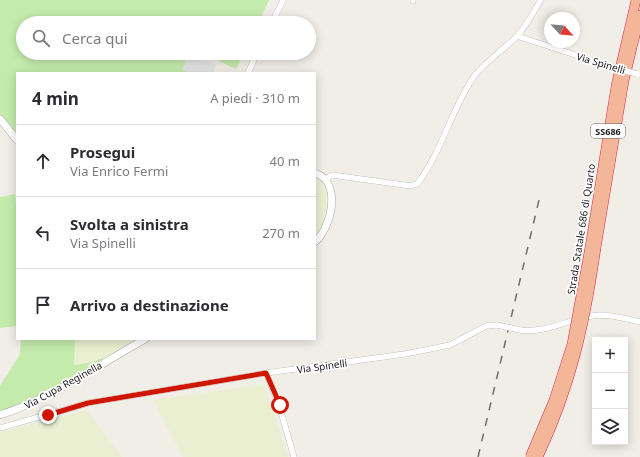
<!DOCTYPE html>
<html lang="it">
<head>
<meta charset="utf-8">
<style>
  body { margin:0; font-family:"Noto Sans",sans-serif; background:#f7f7f7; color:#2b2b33 }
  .controls { position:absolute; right:12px; bottom:12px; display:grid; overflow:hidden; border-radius:0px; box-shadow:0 2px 10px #0003 }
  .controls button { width:36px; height:36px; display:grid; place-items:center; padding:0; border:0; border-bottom:1px solid #e1e1e2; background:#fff; color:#2b2b33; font:20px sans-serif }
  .compass { position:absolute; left:544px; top:12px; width:36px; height:36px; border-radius:50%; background:#fff; box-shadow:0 2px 10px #0003; rotate:116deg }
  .stop { position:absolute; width:12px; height:12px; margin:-9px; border:3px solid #cf1600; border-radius:50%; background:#fff }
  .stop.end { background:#cf1600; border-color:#fff; box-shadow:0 1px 4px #0008 }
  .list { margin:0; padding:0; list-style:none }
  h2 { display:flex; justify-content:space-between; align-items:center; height:52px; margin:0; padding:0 16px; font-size:17px }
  h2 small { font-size:13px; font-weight:400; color:#7c7c81 }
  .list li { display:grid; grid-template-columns:26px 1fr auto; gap:12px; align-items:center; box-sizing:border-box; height:72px; padding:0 16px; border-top:1px solid #e1e1e2 }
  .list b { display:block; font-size:15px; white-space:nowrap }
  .list p { margin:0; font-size:13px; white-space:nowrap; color:#7c7c81 }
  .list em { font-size:13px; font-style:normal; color:#7c7c81 }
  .icon { flex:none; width:22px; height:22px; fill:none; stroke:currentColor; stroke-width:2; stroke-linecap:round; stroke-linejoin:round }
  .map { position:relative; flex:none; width:640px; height:457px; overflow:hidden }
  .search { position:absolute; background:#fff; box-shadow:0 2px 10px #0003; left:16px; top:16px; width:300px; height:44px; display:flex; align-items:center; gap:10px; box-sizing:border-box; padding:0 14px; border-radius:22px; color:#7c7c81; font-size:15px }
  .panel { position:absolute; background:#fff; box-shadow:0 2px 10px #0003; left:16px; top:72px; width:300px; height:268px; border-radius:0px }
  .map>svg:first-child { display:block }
</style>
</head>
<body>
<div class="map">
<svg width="640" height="457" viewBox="0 0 640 457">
  <rect width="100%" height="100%" fill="#f0eee6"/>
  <g fill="#eaefd1">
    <polygon points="315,179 321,183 326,191 327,201 324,219 318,236 315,240"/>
    <polygon points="75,339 136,339 108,357 92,360 80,365 74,365"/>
    <polygon points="264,384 288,457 183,457 153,400"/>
    <polygon points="86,410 122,457 0,457 0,432"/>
  </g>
  <g fill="#c4ebab">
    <polygon points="0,0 269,0 258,23 23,23 23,53 189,53 183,70 190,73 17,73 17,133 0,114"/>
    <polygon points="210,53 244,53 236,69 219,61"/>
    <polygon points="15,194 17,214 17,326 0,328 0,197"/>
    <path d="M21 339H75L74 365C84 365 97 359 108 357L41 396 0 411V386L20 354Z"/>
  </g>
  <polygon fill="#e4e4e4" points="189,53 216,65 213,73 190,73 182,70"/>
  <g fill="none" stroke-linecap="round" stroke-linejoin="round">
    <defs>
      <g id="minor">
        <polyline points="413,1 413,0"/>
        <polyline points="272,23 283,0"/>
        <polyline points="517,36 609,66"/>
        <polyline points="248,73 257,53"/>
        <path d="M326 179 332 175 411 186 417 184C442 152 450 112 473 78 485 61 503 51 517 36 527 26 533 12 541 0"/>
        <path d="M520 330C547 334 573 317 600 315 613 315 627 319 640 322"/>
        <polyline points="266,373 279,405 294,457"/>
        <polyline points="0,428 88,403 266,373 405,354 450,345 486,326 497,325"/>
      </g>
      <g id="tertiary">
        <polyline points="0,119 17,140"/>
        <path d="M315 173C342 182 332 227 315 242"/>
        <path d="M0 415C52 398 97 366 145 339"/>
      </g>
      <g id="trunk">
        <polyline points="590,247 616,86 636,0"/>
        <polyline points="596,248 624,81 640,15"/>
      </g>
    </defs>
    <use href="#minor" stroke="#a7a7a7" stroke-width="6"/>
    <use href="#tertiary" stroke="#a7a7a7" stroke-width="8"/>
    <use href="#trunk" stroke="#de2350" stroke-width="10"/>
    <use href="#minor" stroke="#fff" stroke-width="5.5"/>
    <use href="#tertiary" stroke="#fff" stroke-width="7"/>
    <use href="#trunk" stroke="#f3b699" stroke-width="9"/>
    <polyline stroke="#6e6e6e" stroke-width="1.5" stroke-dasharray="8 8" stroke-linecap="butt" points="478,457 539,200"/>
    <defs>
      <g id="minor-bridge">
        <polyline points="609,66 637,74"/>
        <polyline points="497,325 520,330"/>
      </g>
      <g id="trunk-bridge">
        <polyline points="530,457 554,400 572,344 590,247"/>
        <path d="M538 457C571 387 585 325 596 248"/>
      </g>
    </defs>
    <use href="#minor-bridge" stroke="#a7a7a7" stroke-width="6" stroke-linecap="butt"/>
    <use href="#trunk-bridge" stroke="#de2350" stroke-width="10" stroke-linecap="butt"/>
    <use href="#minor-bridge" stroke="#fff" stroke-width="5.5"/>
    <use href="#trunk-bridge" stroke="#f3b699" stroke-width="9"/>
  </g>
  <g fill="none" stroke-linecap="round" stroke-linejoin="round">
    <polyline stroke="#cf1600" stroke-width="5" points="48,415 88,403 266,373 280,405"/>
  </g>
  <g text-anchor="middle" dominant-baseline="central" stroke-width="3.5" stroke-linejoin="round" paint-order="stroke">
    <rect fill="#fff" stroke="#636363" stroke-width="1" x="591" y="124" width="34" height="14" rx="3"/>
    <g font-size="9" font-weight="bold" fill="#202020">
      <text x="608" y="131">SS686</text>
    </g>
    <g font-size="10" fill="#202020" stroke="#fff">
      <text transform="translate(601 63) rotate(17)">Via Spinelli</text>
      <text transform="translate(581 229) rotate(-81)">Strada Statale 686 di Quarto</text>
      <text transform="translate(322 366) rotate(-8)">Via Spinelli</text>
      <text transform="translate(63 385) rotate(-29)">Via Cupa Reginella</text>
    </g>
  </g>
</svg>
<div class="controls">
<button>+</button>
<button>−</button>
<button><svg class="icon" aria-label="layers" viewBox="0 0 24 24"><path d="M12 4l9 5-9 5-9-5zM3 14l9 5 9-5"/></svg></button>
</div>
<svg class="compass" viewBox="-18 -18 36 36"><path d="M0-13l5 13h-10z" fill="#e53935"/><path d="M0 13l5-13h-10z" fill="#7c7c81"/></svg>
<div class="stop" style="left:280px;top:405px"></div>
<div class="stop end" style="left:48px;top:415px"></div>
<div class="search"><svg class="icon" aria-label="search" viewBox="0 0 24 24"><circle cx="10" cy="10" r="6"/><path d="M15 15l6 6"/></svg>Cerca qui</div>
<section class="panel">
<h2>4 min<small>A piedi · 310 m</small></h2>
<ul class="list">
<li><svg class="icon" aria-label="ahead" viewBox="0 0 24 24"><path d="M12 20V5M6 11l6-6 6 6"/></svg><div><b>Prosegui</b><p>Via Enrico Fermi</p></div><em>40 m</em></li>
<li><svg class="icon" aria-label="left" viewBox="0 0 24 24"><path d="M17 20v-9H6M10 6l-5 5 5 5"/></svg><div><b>Svolta a sinistra</b><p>Via Spinelli</p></div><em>270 m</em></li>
<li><svg class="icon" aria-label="arrive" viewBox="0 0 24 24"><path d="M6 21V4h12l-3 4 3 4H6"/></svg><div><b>Arrivo a destinazione</b></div></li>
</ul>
</section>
</div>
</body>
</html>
